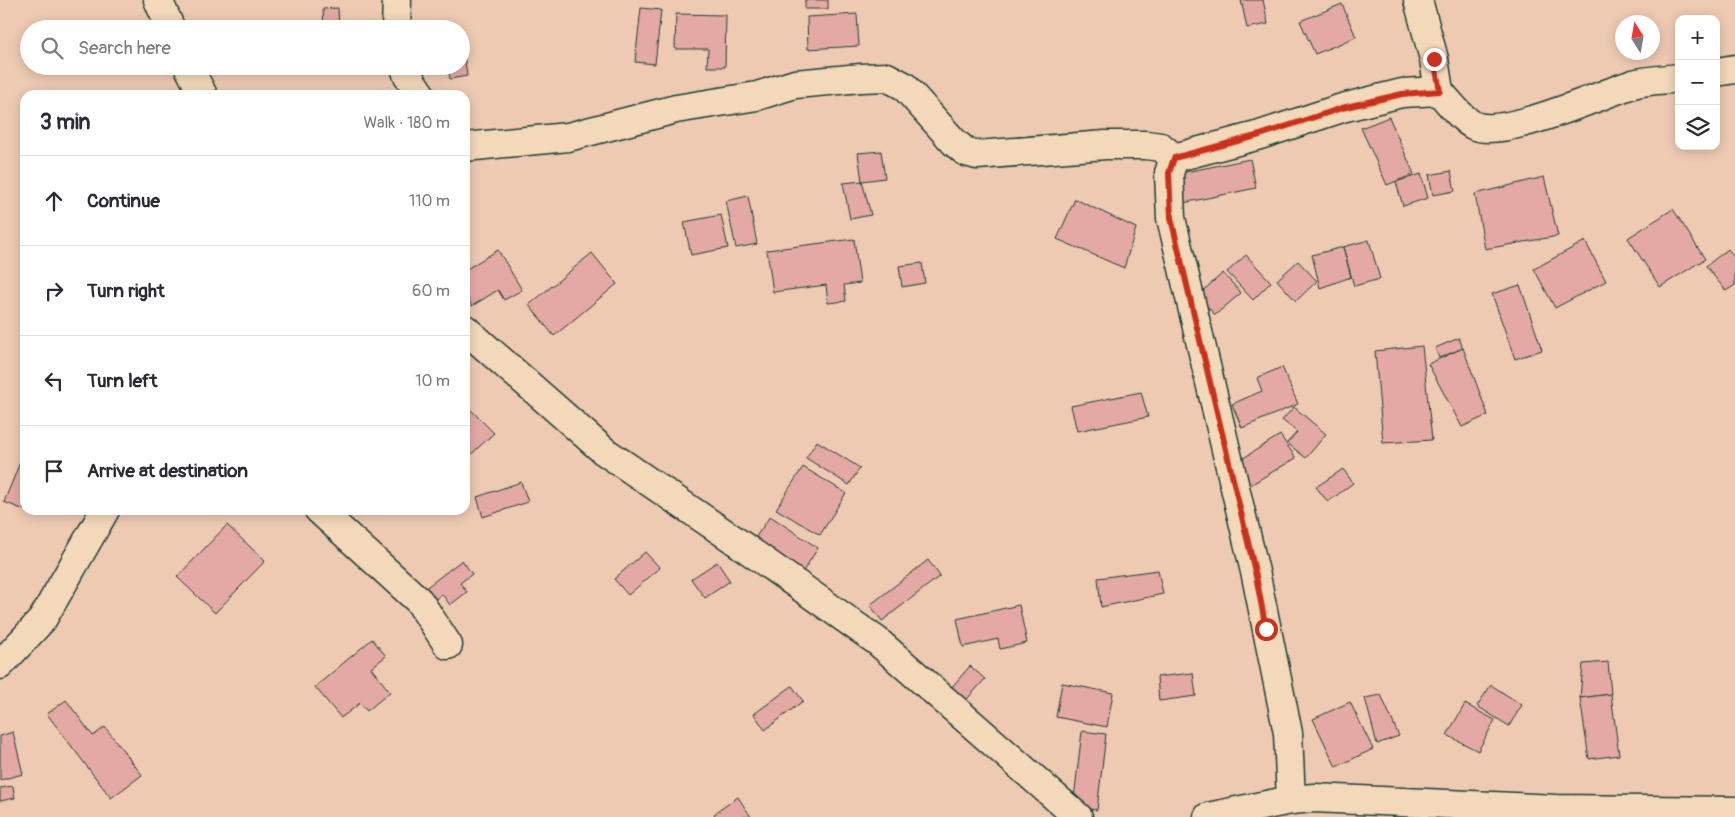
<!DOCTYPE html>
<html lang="en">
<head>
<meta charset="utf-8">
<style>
  body { margin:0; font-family:Pangolin,sans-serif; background:#f7f7f7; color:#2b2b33 }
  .controls { position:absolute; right:15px; top:15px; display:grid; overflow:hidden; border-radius:10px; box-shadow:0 2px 12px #0003 }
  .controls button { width:45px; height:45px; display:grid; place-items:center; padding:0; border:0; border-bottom:1px solid #e1e1e2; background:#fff; color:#2b2b33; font:25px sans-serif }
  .compass { position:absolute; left:1615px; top:15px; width:45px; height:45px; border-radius:50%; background:#fff; box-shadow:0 2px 12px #0003; rotate:349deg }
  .stop { position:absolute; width:15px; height:15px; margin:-11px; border:4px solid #c8321e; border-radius:50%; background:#fff }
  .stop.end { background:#c8321e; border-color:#fff; box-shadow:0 1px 5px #0008 }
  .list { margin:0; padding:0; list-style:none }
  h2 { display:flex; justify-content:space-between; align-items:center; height:65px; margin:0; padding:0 20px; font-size:21px }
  h2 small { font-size:16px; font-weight:400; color:#7c7c81 }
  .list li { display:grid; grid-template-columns:32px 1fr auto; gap:15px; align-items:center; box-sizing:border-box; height:90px; padding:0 20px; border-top:1px solid #e1e1e2 }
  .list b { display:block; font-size:19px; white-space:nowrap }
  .list em { font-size:16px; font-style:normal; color:#7c7c81 }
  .icon { flex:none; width:28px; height:28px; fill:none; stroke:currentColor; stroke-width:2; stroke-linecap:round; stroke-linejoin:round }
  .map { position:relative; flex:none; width:1735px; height:817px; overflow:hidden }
  .search { position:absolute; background:#fff; box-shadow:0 2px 12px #0003; left:20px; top:20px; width:450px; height:55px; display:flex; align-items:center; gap:12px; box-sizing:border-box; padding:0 18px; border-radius:28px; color:#7c7c81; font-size:19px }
  .panel { position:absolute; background:#fff; box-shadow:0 2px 12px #0003; left:20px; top:90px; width:450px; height:425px; border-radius:15px }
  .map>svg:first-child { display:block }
</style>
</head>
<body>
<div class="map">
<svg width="1735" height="817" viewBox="0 0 1735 817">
  <rect width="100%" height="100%" fill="#eecab3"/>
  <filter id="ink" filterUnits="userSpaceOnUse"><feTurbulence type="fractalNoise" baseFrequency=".02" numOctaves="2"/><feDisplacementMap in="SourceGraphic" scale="10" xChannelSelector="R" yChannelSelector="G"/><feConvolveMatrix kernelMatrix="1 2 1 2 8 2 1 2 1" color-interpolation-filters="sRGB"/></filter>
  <g filter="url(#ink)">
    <g fill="#e4a9a4" stroke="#1f3d34">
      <rect x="805" y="0" width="23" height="9"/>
      <polygon points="1241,0 1263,0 1268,24 1247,28"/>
      <polygon points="1342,4 1356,37 1315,54 1300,21"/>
      <polygon points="338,8 339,29 324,29 323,9"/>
      <polygon points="641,8 661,10 655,64 635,62"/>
      <polygon points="676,14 726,15 725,67 707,67 708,49 675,49"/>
      <polygon points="857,14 859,46 808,49 807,17"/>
      <polygon points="464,53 467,76 450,79 448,66 461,66 461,54"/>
      <polygon points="1389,117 1414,174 1387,185 1361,128"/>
      <polygon points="881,151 885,178 862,181 858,153"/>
      <polygon points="1250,159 1256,188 1178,204 1171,175"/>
      <polygon points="1451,171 1455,191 1433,195 1429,175"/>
      <polygon points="1421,174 1428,198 1403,206 1396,182"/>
      <polygon points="1544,177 1558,236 1485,249 1475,194"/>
      <polygon points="862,181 871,215 850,219 843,183"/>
      <polygon points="748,196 757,244 736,248 726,201"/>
      <polygon points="1075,199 1136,228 1124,268 1057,239"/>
      <polygon points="1673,209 1705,259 1660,287 1628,238"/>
      <polygon points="721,215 728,248 691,255 684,222"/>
      <polygon points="854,239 860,283 844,285 846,301 828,303 826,285 773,292 767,250"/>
      <polygon points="1369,240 1380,279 1354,286 1343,247"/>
      <polygon points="1585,241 1606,281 1555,308 1534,269"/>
      <polygon points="1343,247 1351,277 1320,288 1312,255"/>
      <polygon points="1728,249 1735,258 1735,285 1726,291 1706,266"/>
      <polygon points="498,250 522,290 504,300 498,290 472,306 465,294 465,270"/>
      <polygon points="592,253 617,284 554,336 529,305"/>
      <polygon points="1246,255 1271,282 1253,300 1227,272"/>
      <polygon points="1298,261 1317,281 1296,301 1277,280"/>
      <polygon points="922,263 925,283 902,287 899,266"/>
      <polygon points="1223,273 1241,293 1215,315 1198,295"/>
      <polygon points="1520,285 1542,350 1515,359 1492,294"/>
      <polygon points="1459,338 1463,348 1439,358 1435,348"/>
      <polygon points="1422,346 1432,440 1383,443 1375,351"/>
      <polygon points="1463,348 1488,415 1462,427 1428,364"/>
      <polygon points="1282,367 1298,404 1242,428 1232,404 1262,391 1257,378"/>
      <polygon points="1141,392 1148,417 1077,431 1071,406"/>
      <polygon points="1294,407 1326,434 1306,458 1287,443 1297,432 1282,420"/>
      <polygon points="469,408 494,433 465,460 465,411"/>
      <polygon points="1280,435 1296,458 1247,487 1237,462"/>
      <polygon points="817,441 860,468 849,485 806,458"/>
      <polygon points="25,450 25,510 39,510 37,515 4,502"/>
      <polygon points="803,467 846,493 820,535 776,509"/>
      <polygon points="1343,469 1353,483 1328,502 1316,487"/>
      <polygon points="521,482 528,502 483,517 477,497"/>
      <polygon points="770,516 818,548 800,576 751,544"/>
      <polygon points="227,525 265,561 215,613 177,577"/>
      <polygon points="645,552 660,568 628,595 614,579"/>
      <polygon points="462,560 472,574 460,583 467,592 450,605 442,594 432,602 423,590"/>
      <polygon points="928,560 940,576 882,621 870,605"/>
      <polygon points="717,562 730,581 705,598 691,579"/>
      <polygon points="1158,570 1163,594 1101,607 1098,578"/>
      <polygon points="1019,605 1027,643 1000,649 998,639 963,647 957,619"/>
      <polygon points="372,639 386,656 371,668 390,692 367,711 360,703 341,718 315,687"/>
      <polygon points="1608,662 1611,694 1580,698 1583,664"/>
      <polygon points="970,666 985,679 960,707 945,695"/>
      <polygon points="1193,673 1196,696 1159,701 1157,677"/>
      <polygon points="1062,683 1113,693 1107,727 1056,717"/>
      <polygon points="1491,685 1522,705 1509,726 1477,706"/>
      <polygon points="792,686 803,701 765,730 754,714"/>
      <polygon points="1611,694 1619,755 1589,759 1580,698"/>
      <polygon points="1381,695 1399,736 1377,744 1365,698"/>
      <polygon points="66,700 93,736 105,727 142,775 111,798 47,714"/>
      <polygon points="1350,702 1373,749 1336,767 1313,719"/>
      <polygon points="1465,704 1495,720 1478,751 1447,735"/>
      <polygon points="1082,731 1106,734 1097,810 1073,807"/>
      <polygon points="13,732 23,774 0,780 0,736"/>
      <polygon points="13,786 15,798 0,801 0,788"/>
      <polygon points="738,797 751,817 716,817 714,814"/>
    </g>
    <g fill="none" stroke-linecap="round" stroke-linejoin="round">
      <defs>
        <g id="street">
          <polyline points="158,0 171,29"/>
          <polyline points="1418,0 1434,59 1439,91"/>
          <polyline points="396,29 397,0"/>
          <polyline points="188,66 203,95"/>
          <polyline points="405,66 407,74 421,95"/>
          <polyline points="1716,72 1735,69"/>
          <polyline points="465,147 568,137 676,109 757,96 795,84 861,78 887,77 904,86 954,142 966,152 977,155 1105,145 1146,145 1161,147 1174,158"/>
          <polyline points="465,329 604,451 730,537 877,641 1078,817"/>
          <polyline points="319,510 419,601 448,645"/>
          <polyline points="0,665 42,620 105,510"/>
          <path d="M1291 800 1288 733 1256 576 1171 218 1169 173 1174 158 1260 135 1342 108 1402 93 1439 91C1448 101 1463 121 1475 126 1505 138 1599 95 1633 84 1647 80 1664 80 1679 78"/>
          <polyline points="1208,817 1291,800 1314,798 1557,809 1735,811"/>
        </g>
      </defs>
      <use href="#street" stroke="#1f3d34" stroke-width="31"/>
      <use href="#street" stroke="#f3d8ba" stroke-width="28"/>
    </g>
  </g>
  <g fill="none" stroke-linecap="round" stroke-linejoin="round" filter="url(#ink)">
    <polyline stroke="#c8321e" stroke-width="6" points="1266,629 1256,576 1171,218 1169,173 1174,158 1260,135 1342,108 1402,94 1440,91 1434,59"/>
  </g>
</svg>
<div class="controls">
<button>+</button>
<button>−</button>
<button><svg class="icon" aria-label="layers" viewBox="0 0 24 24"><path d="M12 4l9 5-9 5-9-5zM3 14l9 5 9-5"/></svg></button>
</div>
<svg class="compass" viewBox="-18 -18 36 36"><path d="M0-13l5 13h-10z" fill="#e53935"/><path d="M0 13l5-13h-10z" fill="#7c7c81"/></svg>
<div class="stop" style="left:1266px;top:629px"></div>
<div class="stop end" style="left:1434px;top:59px"></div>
<div class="search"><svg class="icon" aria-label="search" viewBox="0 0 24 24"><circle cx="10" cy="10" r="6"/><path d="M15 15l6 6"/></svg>Search here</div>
<section class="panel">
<h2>3 min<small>Walk · 180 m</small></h2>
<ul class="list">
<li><svg class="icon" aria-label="ahead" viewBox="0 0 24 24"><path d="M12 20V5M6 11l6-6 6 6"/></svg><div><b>Continue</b></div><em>110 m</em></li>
<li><svg class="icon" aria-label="right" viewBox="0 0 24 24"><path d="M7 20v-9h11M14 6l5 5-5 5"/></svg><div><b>Turn right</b></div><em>60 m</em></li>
<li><svg class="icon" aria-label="left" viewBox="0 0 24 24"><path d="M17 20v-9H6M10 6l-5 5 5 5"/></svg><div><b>Turn left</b></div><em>10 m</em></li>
<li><svg class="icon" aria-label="arrive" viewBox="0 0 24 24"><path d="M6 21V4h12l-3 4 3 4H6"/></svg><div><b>Arrive at destination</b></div></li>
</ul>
</section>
</div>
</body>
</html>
